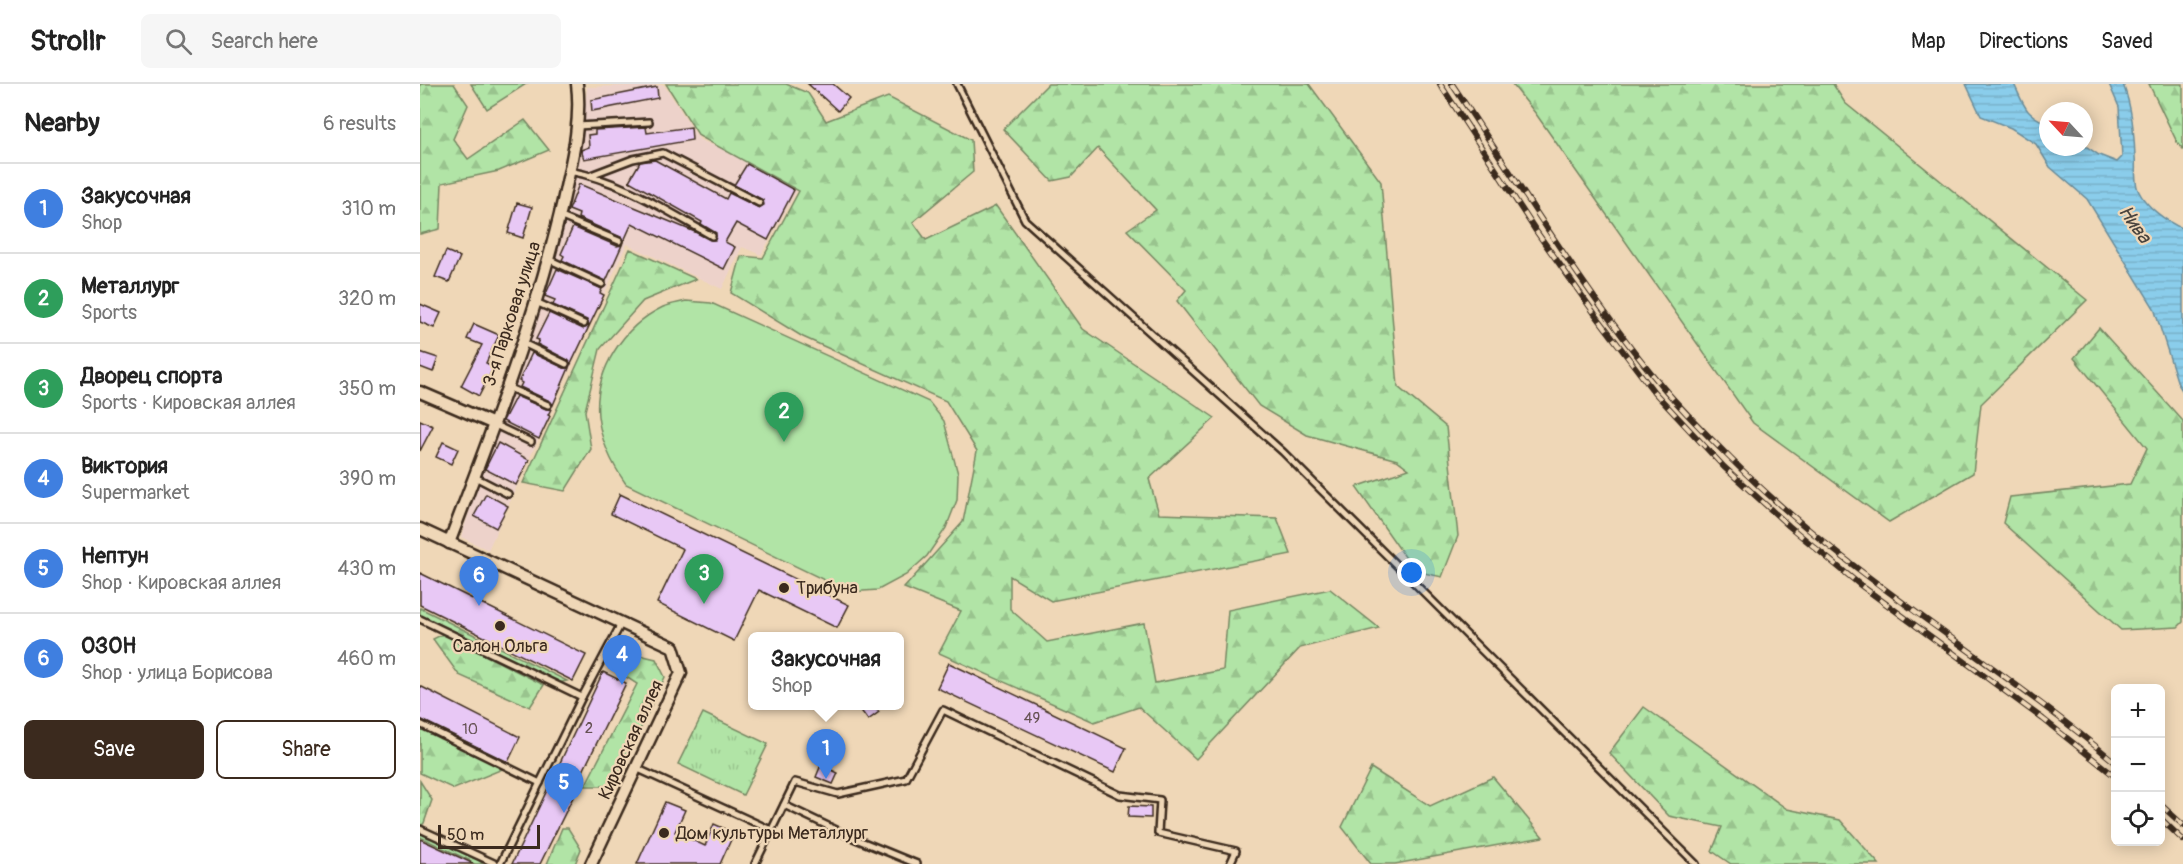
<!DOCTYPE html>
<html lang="en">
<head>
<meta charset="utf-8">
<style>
  body { margin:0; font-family:Pangolin,sans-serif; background:#f6f6f6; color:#222 }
  .controls { position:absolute; right:18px; bottom:18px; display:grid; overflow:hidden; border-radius:9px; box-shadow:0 3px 15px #0003 }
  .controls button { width:54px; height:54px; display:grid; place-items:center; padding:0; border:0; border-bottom:2px solid #e0e0e0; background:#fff; color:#222; font:30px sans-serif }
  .compass { position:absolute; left:1619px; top:18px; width:54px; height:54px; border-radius:50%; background:#fff; box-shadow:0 3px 15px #0003; rotate:296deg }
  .scale { position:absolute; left:18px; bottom:15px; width:102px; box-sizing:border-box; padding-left:6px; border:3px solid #3b2a1e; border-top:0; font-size:16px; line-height:21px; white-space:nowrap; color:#3b2a1e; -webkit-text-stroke:4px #efd7b7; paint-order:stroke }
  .you { position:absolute; left:992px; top:489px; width:21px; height:21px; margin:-15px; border:4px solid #fff; border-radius:50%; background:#1a73e8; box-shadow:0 0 0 9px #1a73e833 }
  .badge { display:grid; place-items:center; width:39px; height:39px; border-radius:50%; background:#3b2a1e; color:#fff; font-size:20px; font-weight:700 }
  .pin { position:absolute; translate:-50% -50px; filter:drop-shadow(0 2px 3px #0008) }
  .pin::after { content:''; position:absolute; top:32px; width:21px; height:18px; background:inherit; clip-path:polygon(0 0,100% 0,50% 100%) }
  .popup { position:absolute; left:328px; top:548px; width:156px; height:78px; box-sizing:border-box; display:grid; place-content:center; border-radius:9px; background:#fff; filter:drop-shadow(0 2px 4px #0005); font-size:20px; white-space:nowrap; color:#767676 }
  .popup b { font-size:22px; color:#222 }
  .popup::after { content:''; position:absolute; left:50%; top:100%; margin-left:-12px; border:12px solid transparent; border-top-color:#fff }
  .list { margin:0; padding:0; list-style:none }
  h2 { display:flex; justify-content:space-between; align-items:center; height:78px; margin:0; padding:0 24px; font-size:26px }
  h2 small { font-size:20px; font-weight:400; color:#767676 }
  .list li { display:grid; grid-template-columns:39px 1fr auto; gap:18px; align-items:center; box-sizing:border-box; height:90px; padding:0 24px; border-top:2px solid #e0e0e0 }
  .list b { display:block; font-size:22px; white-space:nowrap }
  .list p { margin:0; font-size:20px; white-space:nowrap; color:#767676 }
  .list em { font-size:20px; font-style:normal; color:#767676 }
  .actions { display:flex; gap:12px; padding:18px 24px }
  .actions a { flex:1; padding:14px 0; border:2px solid #3b2a1e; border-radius:9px; text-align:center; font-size:21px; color:#3b2a1e }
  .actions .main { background:#3b2a1e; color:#fff }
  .icon { flex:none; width:33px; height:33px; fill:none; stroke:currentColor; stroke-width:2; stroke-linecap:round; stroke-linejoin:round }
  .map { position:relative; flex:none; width:1763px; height:780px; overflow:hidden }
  header { display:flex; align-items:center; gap:36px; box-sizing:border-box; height:84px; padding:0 30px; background:#fff; border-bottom:2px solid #e0e0e0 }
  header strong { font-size:28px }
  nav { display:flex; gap:33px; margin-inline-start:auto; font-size:21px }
  .search { width:420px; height:54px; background:#f6f6f6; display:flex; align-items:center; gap:15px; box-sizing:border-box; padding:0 21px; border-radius:9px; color:#767676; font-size:22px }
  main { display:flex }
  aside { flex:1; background:#fff }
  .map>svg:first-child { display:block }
</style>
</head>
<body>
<header>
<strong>Strollr</strong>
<div class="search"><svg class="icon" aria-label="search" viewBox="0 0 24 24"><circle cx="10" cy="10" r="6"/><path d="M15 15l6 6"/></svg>Search here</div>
<nav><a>Map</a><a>Directions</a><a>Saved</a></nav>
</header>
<main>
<aside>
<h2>Nearby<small>6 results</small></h2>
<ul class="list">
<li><span class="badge" style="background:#3f7fe0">1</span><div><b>Закусочная</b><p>Shop</p></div><em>310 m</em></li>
<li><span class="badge" style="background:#2e9e5b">2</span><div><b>Металлург</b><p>Sports</p></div><em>320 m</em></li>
<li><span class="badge" style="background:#2e9e5b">3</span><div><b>Дворец спорта</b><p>Sports · Кировская аллея</p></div><em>350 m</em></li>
<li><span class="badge" style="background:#3f7fe0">4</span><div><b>Виктория</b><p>Supermarket</p></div><em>390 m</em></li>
<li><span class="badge" style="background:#3f7fe0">5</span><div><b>Нептун</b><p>Shop · Кировская аллея</p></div><em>430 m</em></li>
<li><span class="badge" style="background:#3f7fe0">6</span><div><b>ОЗОН</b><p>Shop · улица Борисова</p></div><em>460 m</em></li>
</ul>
<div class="actions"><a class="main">Save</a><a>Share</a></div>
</aside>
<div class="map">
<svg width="1763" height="780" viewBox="0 0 1763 780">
  <defs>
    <pattern id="grass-tufts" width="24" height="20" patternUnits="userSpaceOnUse" patternTransform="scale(1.5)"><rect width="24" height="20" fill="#b1e4a6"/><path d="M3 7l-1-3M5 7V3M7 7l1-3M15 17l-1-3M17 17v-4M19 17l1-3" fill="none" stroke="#99c48e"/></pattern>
    <pattern id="forest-firs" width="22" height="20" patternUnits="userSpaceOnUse" patternTransform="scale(1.5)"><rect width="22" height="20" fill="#b1e4a6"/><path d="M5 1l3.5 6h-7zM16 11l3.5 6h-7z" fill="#99c48e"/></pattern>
    <pattern id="water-rules" width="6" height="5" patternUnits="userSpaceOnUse" patternTransform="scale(1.5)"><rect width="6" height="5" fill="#8acdeb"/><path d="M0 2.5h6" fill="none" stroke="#78b0c9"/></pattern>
  </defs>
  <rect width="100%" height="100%" fill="#efd7b7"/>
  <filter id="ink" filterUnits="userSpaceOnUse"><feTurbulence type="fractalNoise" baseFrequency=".0167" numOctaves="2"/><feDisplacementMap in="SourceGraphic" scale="12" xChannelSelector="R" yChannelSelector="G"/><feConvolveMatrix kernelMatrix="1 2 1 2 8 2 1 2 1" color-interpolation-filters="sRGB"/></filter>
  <g filter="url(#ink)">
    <polygon fill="#edd2ca" points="244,1 280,56 300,64 377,107 341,171 322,163 302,205 207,160 68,466 41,453 63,384 120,223 159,81 167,3"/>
    <polygon fill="url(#grass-tufts)" stroke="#768762" stroke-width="1.5" points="283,629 348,660 323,711 258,680"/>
    <g fill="url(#forest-firs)" stroke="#768762" stroke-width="1.5">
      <polygon points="0,0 34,0 48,21 33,55 48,75 105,36 129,66 79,87 22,99 20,145 0,150"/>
      <polygon points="51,0 106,0 67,25"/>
      <polygon points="246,0 366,0 388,9 406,37 468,13 551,56 553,88 493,138 506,156 576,122 663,245 795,334 729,395 739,430 857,434 871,470 631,517 590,492 590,525 627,558 724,539 735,599 803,586 808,526 910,505 959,544 880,564 776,675 719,623 674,638 519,569 541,527 484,504 543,438 557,367 526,317 383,253 311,209 321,172 343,174 379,107 279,52"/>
      <polygon points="628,0 889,0 961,98 978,303 1026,343 1038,452 1022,493 995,487 936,403 989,385 977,376 887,351 839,322 757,217 766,206 707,146 736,126 678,64 651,93 632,97 583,45"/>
      <polygon points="1092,0 1413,0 1425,19 1667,216 1561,320 1553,389 1469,438 1333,339 1116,30"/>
      <polygon points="1729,0 1763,0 1763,65 1757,58"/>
      <polygon points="210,165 276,195 223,217 180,265 165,327 171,365 145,407 103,399"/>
      <polygon points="1679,244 1763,337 1763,538 1758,543 1701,546 1583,439 1590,413 1710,400 1727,364 1654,274"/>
      <polygon points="0,524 147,597 138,599 0,532"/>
      <polygon points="23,550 124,601 110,623 39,591 13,555"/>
      <polygon points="211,569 236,575 245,593 193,702 165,702 217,600 200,589"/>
      <polygon points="1224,623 1367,725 1420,736 1459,780 1311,780 1292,767 1302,743 1249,732 1189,669"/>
      <polygon points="0,643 85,684 34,705 0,689"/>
      <polygon points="951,684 1010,722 1073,693 1123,753 975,780 951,780 922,743"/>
      <polygon points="0,697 12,716 4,739 0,743"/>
      <polygon points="142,744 148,744 161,765 155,780 127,780"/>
      <polygon points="0,747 57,775 63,780 49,780 51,777 0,753"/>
    </g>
    <path fill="#b1e4a6" stroke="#768762" stroke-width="1.5" d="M266 217 291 219 509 318 524 337 538 390 537 416 526 444 507 472 486 491 458 506 429 508 206 400C192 380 181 358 178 332 174 287 203 242 243 223 250 220 258 219 266 217Z"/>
    <path fill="url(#water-rules)" stroke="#6a8c99" stroke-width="1.5" d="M1546 0H1594C1605 23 1604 29 1628 40V63H1664V61L1679 71 1697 78 1702 73 1699 23 1689 0H1703C1712 24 1714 47 1715 73 1716 83 1714 97 1718 106 1726 123 1746 137 1763 145V308L1758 300 1734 224 1667 115 1630 83 1616 60 1591 44 1561 32Z"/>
    <g fill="#e8c8f5" stroke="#3b2a1e" stroke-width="1.5">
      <polygon points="388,0 413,0 429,14 418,27"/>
      <polygon points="237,3 238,14 172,27 171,16"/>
      <polygon points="226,43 227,49 271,43 272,56 164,75 161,66 169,63 168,51 175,50 175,46"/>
      <polygon points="235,76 306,115 309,109 339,124 344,121 343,116 314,101 327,80 374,106 348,156 316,139 305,158 315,163 304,185 212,139 204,157 201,153 158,134 159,130 149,126 159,100 275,148 290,156 295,156 296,149 281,140 282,138 209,97 220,78"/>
      <polygon points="97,119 112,123 103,154 88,149"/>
      <polygon points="153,143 197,162 202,161 186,197 142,176 144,172 141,170"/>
      <polygon points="26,167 40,173 29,198 15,193"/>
      <polygon points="137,185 182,205 180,209 184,211 151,280 148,276 117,260 119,256 116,255 129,229 163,245 169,241 167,236 133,221 135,216 125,212"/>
      <polygon points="0,220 21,229 14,244 0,238"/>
      <polygon points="54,240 79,251 66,279 74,283 59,312 41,302 62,261 47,255"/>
      <polygon points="0,268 18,274 13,288 0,283"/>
      <polygon points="112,269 144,284 149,284 133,321 130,317 100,303 102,299 99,297"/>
      <polygon points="96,312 126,325 131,325 128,331 130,332 119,355 83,337"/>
      <polygon points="0,336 13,342 0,367"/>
      <polygon points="23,358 38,365 31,380 16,373"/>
      <polygon points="78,359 109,376 96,401 65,385"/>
      <polygon points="66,410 88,422 76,444 54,432"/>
      <polygon points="200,410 429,521 417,544 339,506 314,557 237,519 263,465 191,430"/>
      <polygon points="0,489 166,571 153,597 0,521"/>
      <polygon points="529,579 706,664 695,688 517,604"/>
      <polygon points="183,588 206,599 151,712 153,713 120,780 92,780"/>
      <polygon points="0,602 100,653 88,678 0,635"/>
      <polygon points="437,621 454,621 459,628 448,636"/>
      <polygon points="401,681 418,689 413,700 396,693"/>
      <polygon points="245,718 265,726 255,748 285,762 294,740 314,749 300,780 217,780"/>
      <polygon points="709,722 731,723 731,734 708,733"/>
      <polygon points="0,755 54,780 0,780"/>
    </g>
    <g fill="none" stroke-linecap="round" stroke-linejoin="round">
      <defs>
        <g id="service">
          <polyline points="537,0 605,136 863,368 1276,780"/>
          <polyline points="157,42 229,38"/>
          <path d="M149 87C201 96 247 127 292 152"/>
          <polyline points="171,91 213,75 243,69 339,119"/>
          <polyline points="139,132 199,157"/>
          <polyline points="128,175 182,200"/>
          <polyline points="116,218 164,240"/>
          <polyline points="103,259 146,280"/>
          <polyline points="87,303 128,321"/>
          <polyline points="75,341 111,358"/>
          <polyline points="55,393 88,410"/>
          <polyline points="0,535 162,613"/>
          <polyline points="0,640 120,699"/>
          <polyline points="216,684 351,746"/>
          <polyline points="364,721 431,753 497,780"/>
          <polyline points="0,745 76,780"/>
          <polyline points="80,780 162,613 202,538"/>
          <polyline points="335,780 375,698 418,710 486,695 523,626 700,711 740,716 738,749 816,767 810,780"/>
        </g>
        <g id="minor">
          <polyline points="0,308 74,340"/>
          <polyline points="0,445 253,563 261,589 171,780"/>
          <path d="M29 459C72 347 116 234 143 117 151 79 162 39 157 0"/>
        </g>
      </defs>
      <use href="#service" stroke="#3b2a1e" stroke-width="10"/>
      <use href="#minor" stroke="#3b2a1e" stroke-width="15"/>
      <use href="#service" stroke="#efd7b7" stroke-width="5"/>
      <use href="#minor" stroke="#efd7b7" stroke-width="10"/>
      <defs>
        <g id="rail">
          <polyline points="1020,0 1116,147 1175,230 1234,308 1304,383 1369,442 1439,500 1623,635 1696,693"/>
          <path d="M1032 0C1100 101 1163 207 1241 301 1262 326 1287 351 1310 374 1426 491 1570 573 1696 679"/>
          <polyline points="1740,720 1763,741"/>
          <polyline points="1740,734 1763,756"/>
        </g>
      </defs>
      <use href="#rail" stroke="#3b2a1e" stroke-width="6"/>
      <use href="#rail" stroke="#efd7b7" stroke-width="4" stroke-dasharray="11" stroke-linecap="butt"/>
    </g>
  </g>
  <g fill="#3b2a1e" stroke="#efd7b7" stroke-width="2">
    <circle cx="364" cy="504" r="6"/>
    <circle cx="80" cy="542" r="6"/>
    <circle cx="244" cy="749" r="6"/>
  </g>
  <g text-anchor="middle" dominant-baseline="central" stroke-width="4.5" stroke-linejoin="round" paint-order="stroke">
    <g font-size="15" fill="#665254">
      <text x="612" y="634">49</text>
      <text x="169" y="644">2</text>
      <text x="50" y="645">10</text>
    </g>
    <g font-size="18" fill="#3b2a1e" stroke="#efd7b7">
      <text transform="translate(92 230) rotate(-72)">3-я Парковая улица</text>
      <text transform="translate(211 656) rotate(-65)">Кировская аллея</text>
    </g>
    <g font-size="18" fill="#3b2a1e" stroke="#efd7b7" text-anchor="start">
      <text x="376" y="504">Трибуна</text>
      <text x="80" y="562" text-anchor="middle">Салон Ольга</text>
      <text x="256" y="749">Дом культуры Металлург</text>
    </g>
    <g font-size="20" font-style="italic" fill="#47423d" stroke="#efd7b7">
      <text transform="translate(1715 140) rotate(55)">Нива</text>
    </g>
  </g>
</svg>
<div class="controls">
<button>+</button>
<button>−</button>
<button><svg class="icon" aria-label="locate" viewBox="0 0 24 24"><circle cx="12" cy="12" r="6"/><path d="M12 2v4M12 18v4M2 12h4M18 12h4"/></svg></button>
</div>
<svg class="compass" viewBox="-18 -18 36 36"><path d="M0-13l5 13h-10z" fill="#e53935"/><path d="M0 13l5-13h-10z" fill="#767676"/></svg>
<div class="scale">50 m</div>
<div class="you"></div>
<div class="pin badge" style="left:406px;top:695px;background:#3f7fe0">1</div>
<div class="popup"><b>Закусочная</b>Shop</div>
<div class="pin badge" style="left:364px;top:358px;background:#2e9e5b">2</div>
<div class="pin badge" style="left:284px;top:520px;background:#2e9e5b">3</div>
<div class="pin badge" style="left:202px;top:601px;background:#3f7fe0">4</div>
<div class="pin badge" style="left:144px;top:729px;background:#3f7fe0">5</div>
<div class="pin badge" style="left:59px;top:522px;background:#3f7fe0">6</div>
</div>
</main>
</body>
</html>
